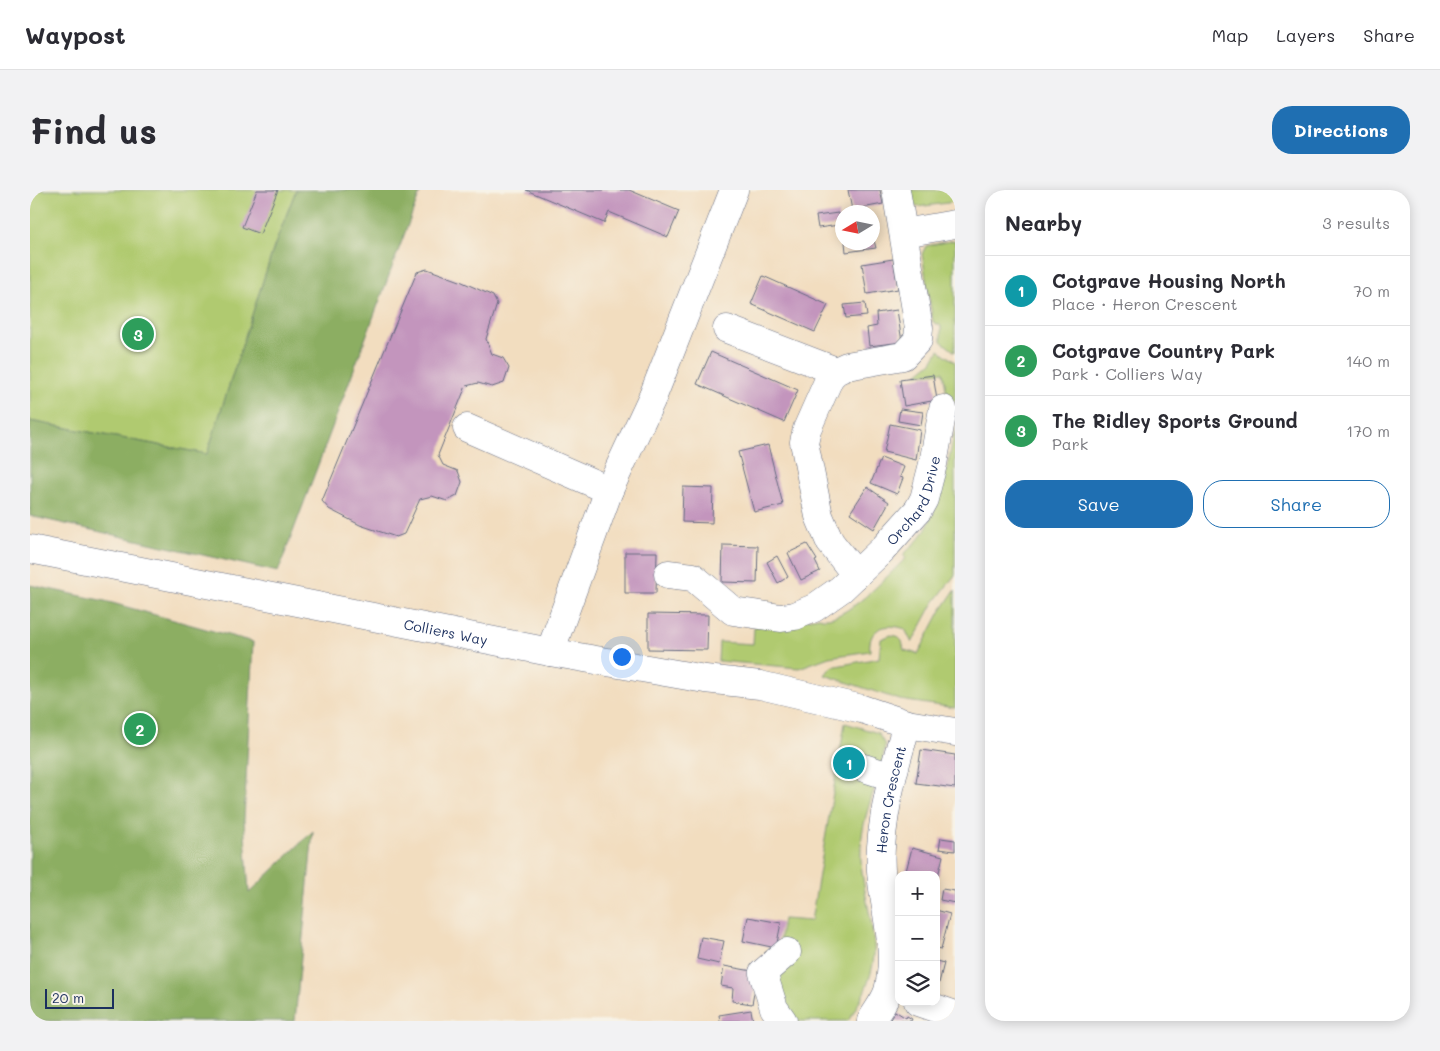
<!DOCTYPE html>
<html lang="en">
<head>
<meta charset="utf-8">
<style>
  body { margin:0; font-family:Mali,sans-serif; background:#f2f2f3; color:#2b2b33 }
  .controls { position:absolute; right:15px; bottom:15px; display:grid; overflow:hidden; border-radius:10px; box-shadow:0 2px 12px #0003 }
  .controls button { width:45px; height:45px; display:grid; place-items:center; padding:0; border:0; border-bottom:1px solid #e1e1e2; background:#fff; color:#2b2b33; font:25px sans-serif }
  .compass { position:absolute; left:805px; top:15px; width:45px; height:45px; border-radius:50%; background:#fff; box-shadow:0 2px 12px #0003; rotate:260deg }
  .scale { position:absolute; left:15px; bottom:12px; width:69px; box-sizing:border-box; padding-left:5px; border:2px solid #1b2f5e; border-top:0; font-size:14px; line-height:18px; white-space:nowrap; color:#1b2f5e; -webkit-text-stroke:4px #f7f3e8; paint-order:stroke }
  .you { position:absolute; left:591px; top:466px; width:18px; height:18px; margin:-12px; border:4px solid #fff; border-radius:50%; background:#1a73e8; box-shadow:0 0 0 8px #1a73e833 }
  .badge { display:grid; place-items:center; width:32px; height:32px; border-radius:50%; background:#1f6fb2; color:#fff; font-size:16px; font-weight:700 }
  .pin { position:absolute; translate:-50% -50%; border:2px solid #fff; box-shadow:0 1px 5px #0006 }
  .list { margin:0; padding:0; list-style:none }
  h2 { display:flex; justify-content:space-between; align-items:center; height:65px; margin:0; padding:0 20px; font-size:21px }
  h2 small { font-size:16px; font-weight:400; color:#7c7c81 }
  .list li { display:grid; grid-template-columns:32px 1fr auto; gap:15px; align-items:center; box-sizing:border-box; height:70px; padding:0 20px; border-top:1px solid #e1e1e2 }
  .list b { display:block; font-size:19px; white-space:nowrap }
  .list p { margin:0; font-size:16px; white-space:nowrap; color:#7c7c81 }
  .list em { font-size:16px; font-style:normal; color:#7c7c81 }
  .actions { display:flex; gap:10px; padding:15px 20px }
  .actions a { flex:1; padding:11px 0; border:1px solid #1f6fb2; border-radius:20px; text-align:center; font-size:18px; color:#1f6fb2 }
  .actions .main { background:#1f6fb2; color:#fff }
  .icon { flex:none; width:28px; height:28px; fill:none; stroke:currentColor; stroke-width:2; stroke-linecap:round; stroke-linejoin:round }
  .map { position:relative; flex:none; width:925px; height:831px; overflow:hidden; border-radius:20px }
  header { display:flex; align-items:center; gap:30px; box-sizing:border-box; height:70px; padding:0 25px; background:#fff; border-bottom:1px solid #e1e1e2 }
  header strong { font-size:24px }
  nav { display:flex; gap:28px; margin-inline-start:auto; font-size:18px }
  .intro { display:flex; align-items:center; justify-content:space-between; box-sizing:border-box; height:120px; padding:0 30px }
  h1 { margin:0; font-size:35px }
  .button { padding:12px 22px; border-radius:20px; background:#1f6fb2; color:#fff; font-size:18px; font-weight:700 }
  main { display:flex; gap:30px; padding:0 30px }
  aside { flex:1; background:#fff; border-radius:20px; box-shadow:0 2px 12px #0003 }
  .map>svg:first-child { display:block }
</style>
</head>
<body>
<header>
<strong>Waypost</strong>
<nav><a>Map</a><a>Layers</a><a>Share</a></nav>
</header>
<div class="intro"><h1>Find us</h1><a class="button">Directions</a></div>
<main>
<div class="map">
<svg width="925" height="831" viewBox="0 0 925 831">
  <rect width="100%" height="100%" fill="#f7f3e8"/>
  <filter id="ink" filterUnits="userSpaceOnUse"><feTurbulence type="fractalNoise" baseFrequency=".02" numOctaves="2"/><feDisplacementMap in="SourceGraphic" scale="10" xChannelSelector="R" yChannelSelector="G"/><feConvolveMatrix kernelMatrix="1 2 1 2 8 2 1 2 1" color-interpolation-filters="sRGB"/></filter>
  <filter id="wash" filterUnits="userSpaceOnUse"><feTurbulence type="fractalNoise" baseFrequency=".0096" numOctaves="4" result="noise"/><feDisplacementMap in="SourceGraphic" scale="20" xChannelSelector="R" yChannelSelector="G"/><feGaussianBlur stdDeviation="1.12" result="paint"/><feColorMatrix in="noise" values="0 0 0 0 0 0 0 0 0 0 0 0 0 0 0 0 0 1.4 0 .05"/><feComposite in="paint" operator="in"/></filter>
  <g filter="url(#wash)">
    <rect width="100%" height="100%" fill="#f2ddbf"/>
    <g fill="#b0ca70" stroke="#667c67">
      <polygon points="0,0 266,0 244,57 177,264 0,231"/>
      <polygon points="870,0 925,0 925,12 887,17 872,12"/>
      <polygon points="925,50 925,162 911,151 911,136 903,132 892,64 896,56"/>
      <polygon points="909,160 925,172 925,211 918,211 913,182 887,184 902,172"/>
      <path d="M925 237V385L903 414 882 453 875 439C857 432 837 438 840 461L799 467 769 478 688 471 689 452 723 454 724 437 789 427C812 437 860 383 876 368L873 365C880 358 889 350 894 342 912 311 919 272 925 237Z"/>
      <polygon points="925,400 925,518 870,510 795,485 801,477 849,468 851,449 861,445 867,446 872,451 874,460 888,464 910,422"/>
      <path d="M815 533 848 543 855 555C851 590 833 620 831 655 829 689 841 720 844 753 846 782 833 808 818 831H768C765 823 755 822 751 815 742 800 750 747 753 729L781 731Z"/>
    </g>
    <g fill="#8cae62" stroke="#546e60">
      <polygon points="266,0 391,0 248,382 0,326 0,231 177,264 244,57"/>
      <polygon points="0,395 75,411 223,452 214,630 219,703 283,641 265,831 0,831"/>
    </g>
    <g id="blocks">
      <g fill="#c395bd">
        <polygon points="227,0 248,0 230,44 212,37"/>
        <polygon points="496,0 599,0 649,21 638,47 579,22 574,33"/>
        <polygon points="818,0 850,0 853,14 822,20"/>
        <polygon points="808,23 809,35 788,38 786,26"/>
        <polygon points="845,28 846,42 842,42 842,29"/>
        <polygon points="842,43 846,58 816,62 815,52 842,52"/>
        <polygon points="863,69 868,99 837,104 832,74"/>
        <polygon points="397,79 430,91 463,106 467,114 456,149 462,164 473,168 479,178 474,193 462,197 448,193 436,196 408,265 413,275 428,281 432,292 427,306 417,311 402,306 390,309 374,344 366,347 330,335 299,319 292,311 387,82"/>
        <polygon points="733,86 798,115 785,142 721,114"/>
        <polygon points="835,113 837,126 816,128 814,115"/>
        <polygon points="867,120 872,152 839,156 837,138 847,136 846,123"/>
        <polygon points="681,162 768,200 754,232 667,194"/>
        <polygon points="903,185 907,210 874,216 870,190"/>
        <polygon points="870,219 893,222 891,235 868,231"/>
        <polygon points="860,234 890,240 886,270 854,262"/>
        <polygon points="738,255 753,315 724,322 708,262"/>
        <polygon points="851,268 874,277 870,287 873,288 867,304 841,293"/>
        <polygon points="653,297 683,298 682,333 652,332"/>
        <polygon points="837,297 859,312 844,339 820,323"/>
        <polygon points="777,354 787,370 785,371 790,381 771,390 758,363"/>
        <polygon points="693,355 728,356 727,393 692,392"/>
        <polygon points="595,362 627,362 626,403 595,403"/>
        <polygon points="747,366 758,387 748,393 737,372"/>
        <polygon points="618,424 678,425 677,460 618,459"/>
        <polygon points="891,560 925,565 925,598 886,593"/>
        <polygon points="814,565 828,568 825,583 810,579"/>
        <polygon points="911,648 925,650 925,661 909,659"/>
        <polygon points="882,658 913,666 907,690 906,685 875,685"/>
        <polygon points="912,699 925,701 925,713 910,710"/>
        <polygon points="906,720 920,724 911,759 906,758"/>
        <polygon points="718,727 751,733 746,758 713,751"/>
        <polygon points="671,747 694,751 689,774 667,769"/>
        <polygon points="906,771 914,773 909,793 906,792"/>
        <polygon points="694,776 728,782 722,814 702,811 703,798 691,796"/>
        <polygon points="721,820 723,831 690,831 689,825"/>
        <polygon points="865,821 876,828 877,826 882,829 881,831 859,831"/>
      </g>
    </g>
  </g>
  <g filter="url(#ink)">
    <use href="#blocks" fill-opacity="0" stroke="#666c80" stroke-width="1"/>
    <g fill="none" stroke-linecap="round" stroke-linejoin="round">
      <defs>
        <g id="minor">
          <polyline points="874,43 925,34"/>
          <polyline points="697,139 806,181"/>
          <polyline points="437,238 579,300"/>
          <path id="s1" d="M0 359 520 462 675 489 730 495 832 519 877 534 925 542"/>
          <path id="s2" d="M638 384 663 387 703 421 751 428 765 426 784 418 811 399 853 359 888 320 894 309 903 274 913 219"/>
          <polyline points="826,385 800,352 789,326 774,252 777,239 800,187 806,181 817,176 873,166 888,150 889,138 866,0"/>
          <polyline points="520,462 579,300 623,206 704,0"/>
          <polyline points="834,578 862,587"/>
          <polyline points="888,812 925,825"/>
          <polyline points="753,831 744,818 733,783 757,762"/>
          <path id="s3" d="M841 831C846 822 855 811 858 801 871 751 847 706 851 657 854 615 865 574 877 534"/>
        </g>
      </defs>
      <use href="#minor" stroke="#666c80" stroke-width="29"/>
      <use href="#minor" stroke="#fff" stroke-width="28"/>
    </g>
  </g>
  <g text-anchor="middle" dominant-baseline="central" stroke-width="4" stroke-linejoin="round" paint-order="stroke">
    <g font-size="14" fill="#1b2f5e" stroke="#f7f3e8">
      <text stroke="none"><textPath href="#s2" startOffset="311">Orchard Drive</textPath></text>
      <text stroke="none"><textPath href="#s1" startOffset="424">Colliers Way</textPath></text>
      <text stroke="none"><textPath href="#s3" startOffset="228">Heron Crescent</textPath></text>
    </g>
  </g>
</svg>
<div class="controls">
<button>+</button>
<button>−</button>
<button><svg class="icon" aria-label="layers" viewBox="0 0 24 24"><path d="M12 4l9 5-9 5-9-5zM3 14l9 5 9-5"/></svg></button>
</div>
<svg class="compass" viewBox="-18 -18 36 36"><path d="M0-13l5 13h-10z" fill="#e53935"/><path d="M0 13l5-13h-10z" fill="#7c7c81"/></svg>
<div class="scale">20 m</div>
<div class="you"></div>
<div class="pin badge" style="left:819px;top:573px;background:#0f9aa8">1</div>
<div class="pin badge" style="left:110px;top:539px;background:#2e9e5b">2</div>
<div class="pin badge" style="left:108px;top:144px;background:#2e9e5b">3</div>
</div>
<aside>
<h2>Nearby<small>3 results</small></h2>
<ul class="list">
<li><span class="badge" style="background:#0f9aa8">1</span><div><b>Cotgrave Housing North</b><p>Place · Heron Crescent</p></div><em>70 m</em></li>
<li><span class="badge" style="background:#2e9e5b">2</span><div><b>Cotgrave Country Park</b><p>Park · Colliers Way</p></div><em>140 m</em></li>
<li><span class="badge" style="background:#2e9e5b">3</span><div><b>The Ridley Sports Ground</b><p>Park</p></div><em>170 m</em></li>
</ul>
<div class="actions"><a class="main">Save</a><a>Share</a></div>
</aside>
</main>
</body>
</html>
